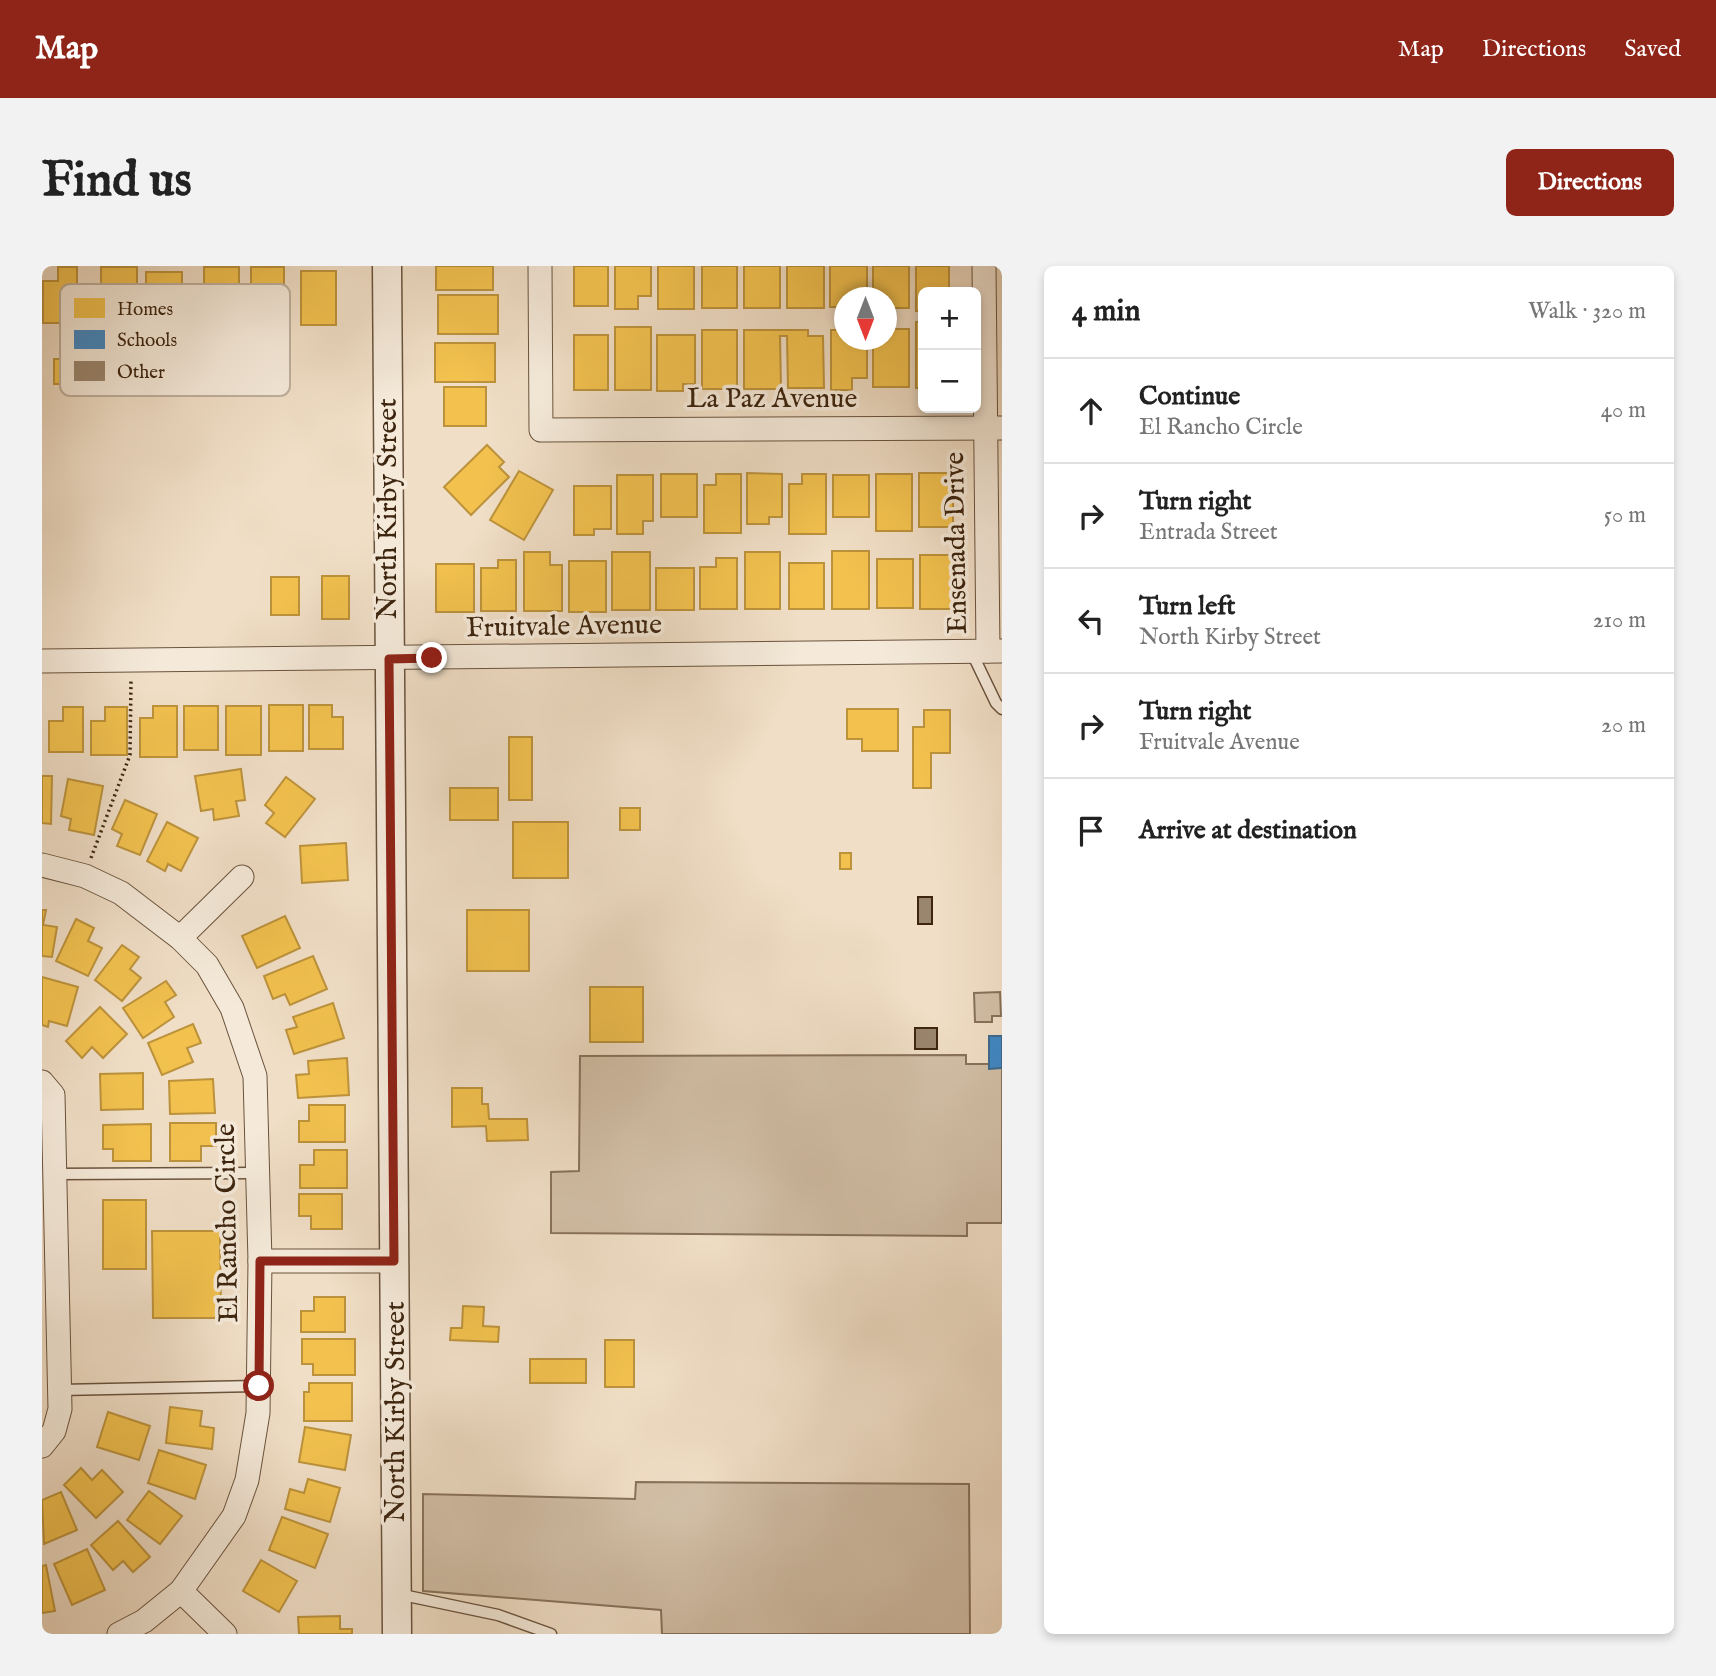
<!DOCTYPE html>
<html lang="en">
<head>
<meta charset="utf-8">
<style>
  body { margin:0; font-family:"IM FELL English",serif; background:#f2f2f2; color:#222 }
  .controls { position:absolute; right:21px; top:21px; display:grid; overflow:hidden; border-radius:10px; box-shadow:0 4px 10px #0003 }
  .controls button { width:63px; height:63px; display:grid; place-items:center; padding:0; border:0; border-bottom:2px solid #e0e0e0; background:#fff; color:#222; font:35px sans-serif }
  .compass { position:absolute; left:792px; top:21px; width:63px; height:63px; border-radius:50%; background:#fff; box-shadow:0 4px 10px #0003; rotate:180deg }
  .stop { position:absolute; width:21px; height:21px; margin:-16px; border:5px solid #8f2418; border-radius:50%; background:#fff }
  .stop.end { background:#8f2418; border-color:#fff; box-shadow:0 2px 7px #0008 }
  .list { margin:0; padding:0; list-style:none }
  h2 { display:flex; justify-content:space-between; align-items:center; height:91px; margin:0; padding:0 28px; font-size:30px }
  h2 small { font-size:23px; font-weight:400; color:#767676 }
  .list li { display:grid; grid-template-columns:46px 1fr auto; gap:21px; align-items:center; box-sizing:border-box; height:105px; padding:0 28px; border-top:2px solid #e0e0e0 }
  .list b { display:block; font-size:26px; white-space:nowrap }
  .list p { margin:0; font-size:23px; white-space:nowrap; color:#767676 }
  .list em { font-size:23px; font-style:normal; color:#767676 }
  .icon { flex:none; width:38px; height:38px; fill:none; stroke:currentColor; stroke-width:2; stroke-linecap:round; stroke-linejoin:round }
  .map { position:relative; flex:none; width:960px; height:1368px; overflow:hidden; border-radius:10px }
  header { display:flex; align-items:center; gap:42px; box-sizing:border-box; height:98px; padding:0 35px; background:#8f2418; color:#fff }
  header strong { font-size:33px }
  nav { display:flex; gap:38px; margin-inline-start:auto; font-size:24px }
  .intro { display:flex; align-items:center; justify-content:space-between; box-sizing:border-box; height:168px; padding:0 42px }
  h1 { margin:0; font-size:49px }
  .button { padding:18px 32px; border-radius:10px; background:#8f2418; color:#fff; font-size:24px; font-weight:700 }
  main { display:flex; gap:42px; padding:0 42px }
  aside { flex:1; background:#fff; border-radius:10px; box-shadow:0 4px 10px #0003 }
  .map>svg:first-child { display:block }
</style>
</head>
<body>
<header>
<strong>Map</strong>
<nav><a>Map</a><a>Directions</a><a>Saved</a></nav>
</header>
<div class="intro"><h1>Find us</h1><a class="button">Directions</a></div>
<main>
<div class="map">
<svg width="960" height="1368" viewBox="0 0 960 1368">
  <rect width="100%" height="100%" fill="#f0dec6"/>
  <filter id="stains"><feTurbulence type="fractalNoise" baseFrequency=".00286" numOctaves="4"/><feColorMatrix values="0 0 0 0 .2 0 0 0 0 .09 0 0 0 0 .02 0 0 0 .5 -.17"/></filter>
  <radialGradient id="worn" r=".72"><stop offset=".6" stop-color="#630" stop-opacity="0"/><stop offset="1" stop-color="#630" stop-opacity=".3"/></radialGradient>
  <g fill="#d2bfa7" stroke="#88725b" stroke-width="2">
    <polygon points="958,726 959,750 950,750 950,756 933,756 932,727"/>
    <polygon points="924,789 924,798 960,798 960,957 925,957 925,970 509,967 509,906 537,905 538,790"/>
    <polygon points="594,1216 927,1218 928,1368 620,1368 619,1344 381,1325 381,1228 593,1233"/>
  </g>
  <g fill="#f2c14e" stroke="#bc923b" stroke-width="2">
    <rect x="394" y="0" width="57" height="24"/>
    <rect x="532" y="0" width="34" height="40"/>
    <polygon points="573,0 609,0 609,30 596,30 596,43 573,43"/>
    <rect x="616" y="0" width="36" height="43"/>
    <rect x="660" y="0" width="35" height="42"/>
    <rect x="702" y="0" width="36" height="42"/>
    <rect x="745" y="0" width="37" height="42"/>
    <polygon points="788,0 825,0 825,32 802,32 802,41 788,41"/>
    <polygon points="831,0 867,0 867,42 844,42 844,32 831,32"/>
    <polygon points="874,0 907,0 907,26 881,26 881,45 874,45"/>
    <polygon points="16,1 35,1 35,57 1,57 1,15 16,15"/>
    <rect x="59" y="1" width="36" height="62"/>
    <polygon points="162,1 197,1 197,55 184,55 184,61 176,61 176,54 162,54"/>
    <rect x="209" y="1" width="33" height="56"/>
    <rect x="259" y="5" width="35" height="54"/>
    <rect x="104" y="6" width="36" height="53"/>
    <rect x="396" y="29" width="60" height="39"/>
    <rect x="874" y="56" width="7" height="66"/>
    <rect x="573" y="61" width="36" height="63"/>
    <polygon points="844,63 867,63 867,121 831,121 831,74 844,74"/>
    <rect x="660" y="64" width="35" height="59"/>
    <polygon points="702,64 766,64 766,70 781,70 782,122 746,122 745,70 738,70 739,123 702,123"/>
    <polygon points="789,64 802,64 802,74 825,74 825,112 810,112 810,124 789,124"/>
    <rect x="532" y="69" width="34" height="55"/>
    <polygon points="615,69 653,69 653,118 641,118 641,125 615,125"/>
    <rect x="393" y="77" width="60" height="39"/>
    <rect x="12" y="93" width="28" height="25"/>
    <rect x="402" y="121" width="42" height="39"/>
    <polygon points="445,179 462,196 457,201 467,211 429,249 402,221"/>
    <polygon points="477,205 511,224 482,274 448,254"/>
    <polygon points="705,207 740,208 740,251 727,251 727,258 705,258"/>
    <rect x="877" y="207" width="34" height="54"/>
    <rect x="619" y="208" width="36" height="43"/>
    <polygon points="674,208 699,208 699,267 662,267 662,219 674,219"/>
    <polygon points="760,208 784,208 784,268 747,268 747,218 760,218"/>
    <rect x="834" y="208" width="36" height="57"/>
    <polygon points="575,209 611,209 611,255 601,255 601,268 575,268"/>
    <rect x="791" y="209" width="36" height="42"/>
    <polygon points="532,220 569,220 569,263 552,263 552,269 532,269"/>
    <rect x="790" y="285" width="37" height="58"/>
    <polygon points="482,286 508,286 508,299 520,299 520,345 482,345"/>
    <rect x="570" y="286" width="38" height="58"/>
    <rect x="703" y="286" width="35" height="57"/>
    <rect x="878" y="289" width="33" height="54"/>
    <polygon points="674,292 695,292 695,343 658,343 658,301 674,301"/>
    <rect x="835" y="293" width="36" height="49"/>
    <polygon points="456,294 474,294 474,345 439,345 439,302 456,302"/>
    <rect x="527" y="295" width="37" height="51"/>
    <rect x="747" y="297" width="35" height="46"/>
    <rect x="394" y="298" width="38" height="48"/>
    <rect x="614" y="302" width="38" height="42"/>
    <rect x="280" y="310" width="27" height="43"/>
    <rect x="229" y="311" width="28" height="38"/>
    <rect x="227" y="439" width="34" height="46"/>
    <polygon points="267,439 290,439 290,451 301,451 301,483 267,483"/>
    <polygon points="111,440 135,440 135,491 98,491 98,452 111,452"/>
    <rect x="142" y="440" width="34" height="44"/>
    <rect x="184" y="440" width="35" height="49"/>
    <polygon points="21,441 41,441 41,486 7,486 7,455 21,455"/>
    <polygon points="63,441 85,441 85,489 49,489 49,455 63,455"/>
    <polygon points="805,443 856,443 856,485 820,485 820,473 805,473"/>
    <polygon points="882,444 908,444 908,487 889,487 889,522 871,522 871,461 882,461"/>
    <rect x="467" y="471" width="23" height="63"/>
    <polygon points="199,503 203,534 194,535 197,550 172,554 171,543 159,545 153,510"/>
    <polygon points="0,510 10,510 9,558 0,557"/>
    <polygon points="244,511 273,533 243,571 224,557 232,547 223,539"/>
    <polygon points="26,513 61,520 52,569 27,564 29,553 19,550"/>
    <rect x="408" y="522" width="48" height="32"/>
    <polygon points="83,534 115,548 98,589 75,580 80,568 70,563"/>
    <rect x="578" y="542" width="20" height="22"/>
    <polygon points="125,556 156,572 139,605 126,598 123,605 105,595"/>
    <rect x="471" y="556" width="55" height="56"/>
    <polygon points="304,577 306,614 260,617 258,580"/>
    <rect x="798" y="587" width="11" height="16"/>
    <polygon points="0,644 4,644 1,659 15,661 10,691 0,690"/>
    <rect x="425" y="644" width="62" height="61"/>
    <polygon points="243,650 258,682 215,702 200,670"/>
    <polygon points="34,653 52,662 46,675 60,682 46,710 14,695"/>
    <polygon points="80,679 97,691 88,703 99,712 80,735 53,714"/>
    <polygon points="271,690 285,723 248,739 243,728 231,733 222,710"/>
    <polygon points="0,711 36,721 25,760 7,755 6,761 0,759"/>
    <polygon points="124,715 134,729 123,736 132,751 101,772 81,742"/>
    <rect x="548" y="721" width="53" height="55"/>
    <polygon points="291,737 302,772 252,788 244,764 255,761 251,751"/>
    <polygon points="58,741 85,768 61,792 50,781 40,792 24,775"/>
    <polygon points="151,758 159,777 145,782 151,796 120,809 106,777"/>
    <polygon points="305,792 307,829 256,832 254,809 267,808 266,795"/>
    <polygon points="101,807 101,843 59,844 58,808"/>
    <polygon points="171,813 173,847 128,848 127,815"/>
    <polygon points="410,822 440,822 440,838 446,838 447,853 485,853 486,874 445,875 444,860 410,861"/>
    <polygon points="267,839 303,839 303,876 257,876 257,855 267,855"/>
    <polygon points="128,857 174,857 174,880 159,880 159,895 128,895"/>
    <polygon points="109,858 109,895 71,895 71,883 61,883 61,859"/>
    <polygon points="272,884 305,884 305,922 258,922 258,899 272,899"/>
    <polygon points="257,928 300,928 300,963 269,963 269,950 257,950"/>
    <rect x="61" y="934" width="43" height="69"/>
    <polygon points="110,965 178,965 179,1052 111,1052"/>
    <polygon points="272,1031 303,1031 303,1066 259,1066 259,1045 272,1045"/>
    <polygon points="421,1040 442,1041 441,1060 457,1061 456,1076 408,1074 409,1062 420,1062"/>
    <polygon points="260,1073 313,1073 313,1109 271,1109 271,1098 260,1098"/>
    <rect x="563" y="1074" width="29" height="47"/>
    <rect x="488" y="1093" width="56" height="24"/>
    <polygon points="267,1117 310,1117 310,1155 262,1155 262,1126 267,1126"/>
    <polygon points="128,1141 160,1145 158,1160 172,1162 170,1183 124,1177"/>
    <polygon points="66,1146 108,1160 97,1194 55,1181"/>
    <polygon points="263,1161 309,1169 303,1204 257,1196"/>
    <polygon points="117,1184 164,1199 153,1233 106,1217"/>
    <polygon points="39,1202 50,1214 60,1204 81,1226 54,1252 22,1219"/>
    <polygon points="266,1213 298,1222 288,1256 243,1243 248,1223 262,1227"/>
    <polygon points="107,1225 140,1250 118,1278 85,1254"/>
    <polygon points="19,1226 35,1264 2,1278 0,1234"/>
    <polygon points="240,1251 286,1268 273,1302 227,1284"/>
    <polygon points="76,1255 108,1291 91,1306 81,1295 71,1304 49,1279"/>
    <polygon points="45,1283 63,1324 30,1339 12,1298"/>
    <polygon points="219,1294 255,1315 237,1346 201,1325"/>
    <polygon points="4,1299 13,1345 0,1347 0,1300"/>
    <polygon points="298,1350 298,1363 310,1363 310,1368 257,1368 256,1351"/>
  </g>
  <polygon fill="#3f88c5" stroke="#3e6a8e" stroke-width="2" points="947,770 960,770 960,802 947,803"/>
  <g fill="#9a856e" stroke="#3d250f" stroke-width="2">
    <rect x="876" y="631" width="14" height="27"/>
    <rect x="873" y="762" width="22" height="21"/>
  </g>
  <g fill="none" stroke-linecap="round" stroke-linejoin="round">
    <defs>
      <g id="service">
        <polyline points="929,385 954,437 960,443"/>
        <polyline points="13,908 215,907"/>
        <polyline points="18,1124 217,1120"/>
        <polyline points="356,1328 456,1349 509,1368"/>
      </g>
      <g id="minor">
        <polyline points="498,0 499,164 960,162"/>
        <polyline points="942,0 946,385"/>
        <polyline points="0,395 960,385"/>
        <polyline points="0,599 43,610 79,627 138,672 165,699 190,742 213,810 218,995 216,1147 205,1214 192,1250 139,1325 102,1355 77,1368"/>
        <polyline points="138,672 200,611"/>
        <polyline points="0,816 11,829 18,1143 12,1165 0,1180"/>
        <polyline points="218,995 352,995"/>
        <polyline points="139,1325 183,1368"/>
      </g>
      <polyline id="tertiary" points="345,0 355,1368"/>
    </defs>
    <use href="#service" stroke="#6a533d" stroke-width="13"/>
    <use href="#minor" stroke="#6a533d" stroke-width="25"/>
    <use href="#tertiary" stroke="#6a533d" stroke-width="31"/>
    <polyline stroke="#3d250f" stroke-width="3.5" stroke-dasharray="2 3.5" stroke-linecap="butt" points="49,592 88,489 89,414"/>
    <use href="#service" stroke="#f5eada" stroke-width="10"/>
    <use href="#minor" stroke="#f5eada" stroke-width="23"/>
    <use href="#tertiary" stroke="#f5eada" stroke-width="28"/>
  </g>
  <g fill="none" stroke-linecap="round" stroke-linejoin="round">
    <polyline stroke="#8f2418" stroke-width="9" points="217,1120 218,995 352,995 347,393 390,392"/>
  </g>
  <g text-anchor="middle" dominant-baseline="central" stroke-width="7" stroke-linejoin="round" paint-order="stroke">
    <g font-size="28" fill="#3d250f" stroke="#f5eada">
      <text x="730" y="133">La Paz Avenue</text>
      <text transform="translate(346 243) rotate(-90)">North Kirby Street</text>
      <text transform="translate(915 277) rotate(-91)">Ensenada Drive</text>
      <text transform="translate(522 361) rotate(-1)">Fruitvale Avenue</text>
      <text transform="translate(186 957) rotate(-91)">El Rancho Circle</text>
      <text transform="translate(354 1146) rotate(-90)">North Kirby Street</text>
    </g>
  </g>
  <rect x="18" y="18" width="230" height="112" rx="10" fill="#f5eada" stroke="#beaf9d" stroke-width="2"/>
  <rect x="32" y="32" width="31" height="20" fill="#f2c14e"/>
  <rect x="32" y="64" width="31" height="19" fill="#3f88c5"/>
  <rect x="32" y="95" width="31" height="20" fill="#9a856e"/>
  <g font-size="19" fill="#3d250f">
    <text x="75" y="49">Homes</text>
    <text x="75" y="80">Schools</text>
    <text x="75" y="112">Other</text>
  </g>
  <rect width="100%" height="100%" filter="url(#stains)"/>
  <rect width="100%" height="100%" fill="url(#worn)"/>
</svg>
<div class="controls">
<button>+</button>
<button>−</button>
</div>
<svg class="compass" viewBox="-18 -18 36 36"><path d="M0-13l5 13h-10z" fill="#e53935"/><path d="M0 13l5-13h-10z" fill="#767676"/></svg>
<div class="stop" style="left:217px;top:1120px"></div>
<div class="stop end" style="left:390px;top:392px"></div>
</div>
<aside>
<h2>4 min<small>Walk · 320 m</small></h2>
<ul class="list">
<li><svg class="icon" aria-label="ahead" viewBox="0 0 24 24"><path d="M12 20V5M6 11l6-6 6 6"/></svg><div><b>Continue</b><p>El Rancho Circle</p></div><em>40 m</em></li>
<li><svg class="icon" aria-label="right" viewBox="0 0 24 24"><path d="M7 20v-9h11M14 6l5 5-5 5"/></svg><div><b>Turn right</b><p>Entrada Street</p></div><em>50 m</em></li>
<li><svg class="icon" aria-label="left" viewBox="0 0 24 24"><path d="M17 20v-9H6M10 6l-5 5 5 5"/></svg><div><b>Turn left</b><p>North Kirby Street</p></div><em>210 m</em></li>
<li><svg class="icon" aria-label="right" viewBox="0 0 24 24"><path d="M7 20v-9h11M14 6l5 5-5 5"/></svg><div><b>Turn right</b><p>Fruitvale Avenue</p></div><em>20 m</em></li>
<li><svg class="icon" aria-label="arrive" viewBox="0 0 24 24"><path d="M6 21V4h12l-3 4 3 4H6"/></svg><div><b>Arrive at destination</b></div></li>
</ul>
</aside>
</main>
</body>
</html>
